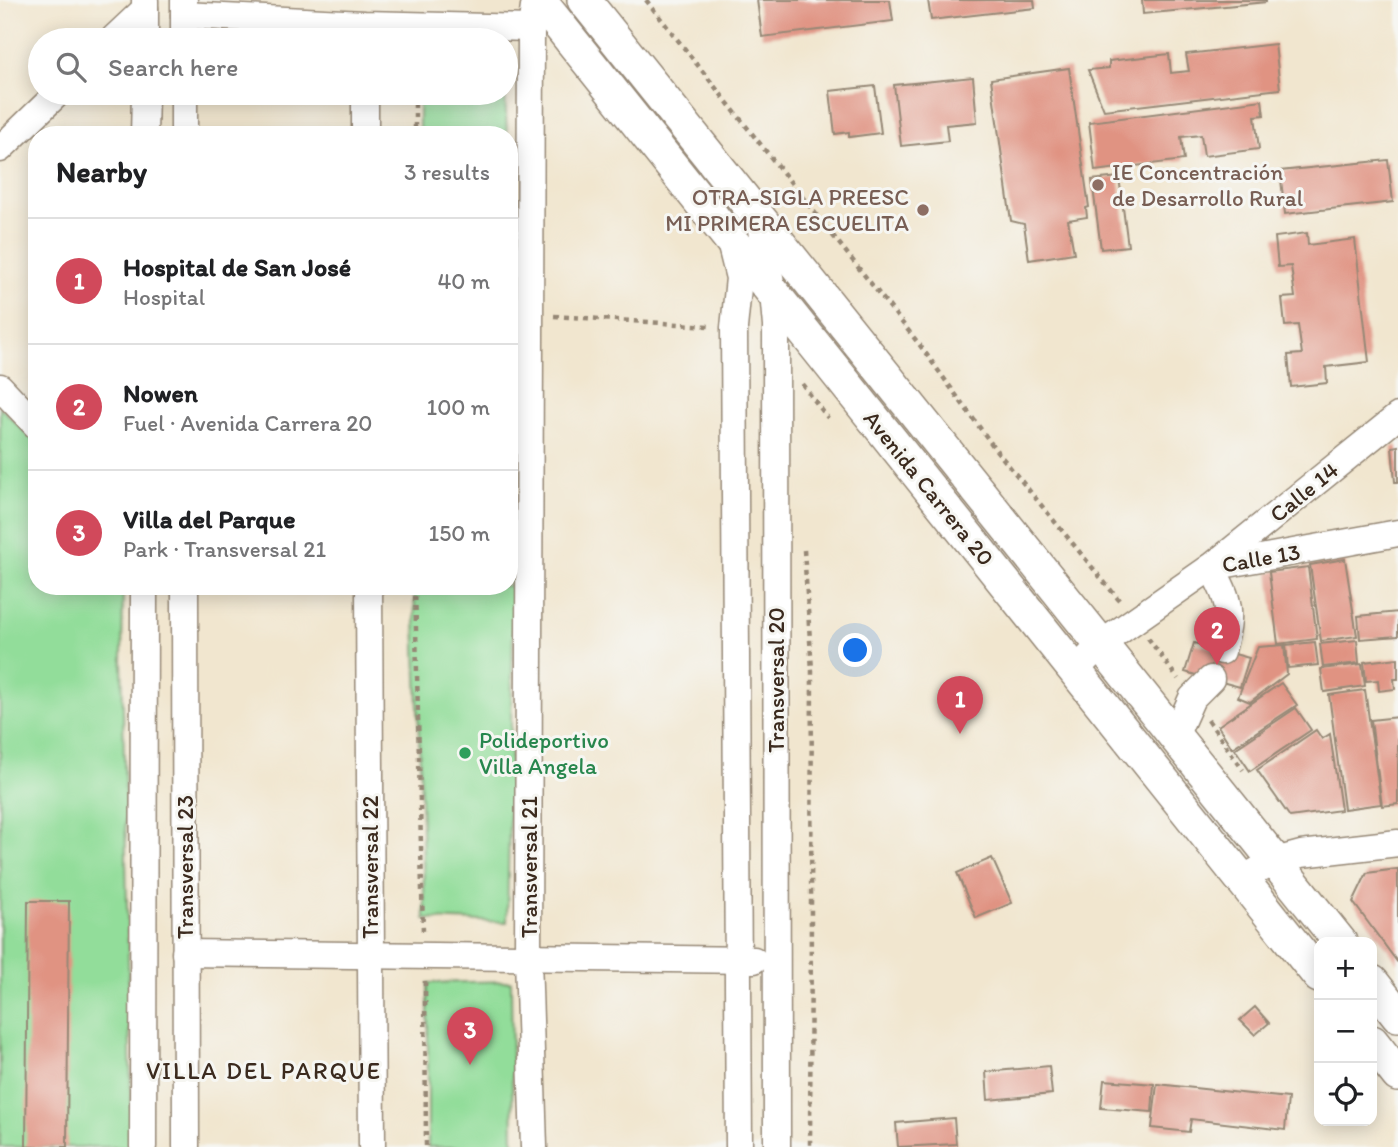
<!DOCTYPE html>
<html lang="en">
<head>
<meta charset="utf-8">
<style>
  body { margin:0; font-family:Itim,sans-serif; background:#f6f6f6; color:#202124 }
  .controls { position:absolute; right:21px; bottom:21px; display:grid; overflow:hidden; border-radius:14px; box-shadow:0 4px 18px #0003 }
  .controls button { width:63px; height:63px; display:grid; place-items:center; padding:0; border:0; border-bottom:2px solid #e0e0e0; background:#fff; color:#202124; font:35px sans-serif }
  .you { position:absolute; left:856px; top:651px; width:24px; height:24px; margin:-18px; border:5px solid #fff; border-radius:50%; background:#1a73e8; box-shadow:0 0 0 10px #1a73e833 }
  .badge { display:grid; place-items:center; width:46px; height:46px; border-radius:50%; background:#d1495b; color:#fff; font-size:23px; font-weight:700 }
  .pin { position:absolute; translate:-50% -58px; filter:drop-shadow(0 2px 4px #0008) }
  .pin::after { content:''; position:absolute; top:37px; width:24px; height:21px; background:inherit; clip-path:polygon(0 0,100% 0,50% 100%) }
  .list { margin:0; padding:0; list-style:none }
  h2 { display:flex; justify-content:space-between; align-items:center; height:91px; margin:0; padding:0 28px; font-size:30px }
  h2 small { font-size:23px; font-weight:400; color:#757577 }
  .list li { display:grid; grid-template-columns:46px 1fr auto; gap:21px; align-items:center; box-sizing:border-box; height:126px; padding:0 28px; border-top:2px solid #e0e0e0 }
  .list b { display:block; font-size:26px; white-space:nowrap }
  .list p { margin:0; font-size:23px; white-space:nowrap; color:#757577 }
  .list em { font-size:23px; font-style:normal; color:#757577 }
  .icon { flex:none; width:38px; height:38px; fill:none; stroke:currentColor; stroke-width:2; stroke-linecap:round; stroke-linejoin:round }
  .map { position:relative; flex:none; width:1398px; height:1147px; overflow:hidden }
  .search { position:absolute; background:#fff; box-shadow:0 4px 18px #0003; left:28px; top:28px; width:490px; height:77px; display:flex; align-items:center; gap:18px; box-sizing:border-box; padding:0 24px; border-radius:38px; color:#757577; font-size:26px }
  .panel { position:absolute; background:#fff; box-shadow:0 4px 18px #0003; left:28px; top:126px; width:490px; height:469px; border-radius:28px }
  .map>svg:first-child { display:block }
</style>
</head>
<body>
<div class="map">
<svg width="1398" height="1147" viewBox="0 0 1398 1147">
  <rect width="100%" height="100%" fill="#f6f6f2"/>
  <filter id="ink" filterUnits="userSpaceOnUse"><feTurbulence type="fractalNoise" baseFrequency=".0143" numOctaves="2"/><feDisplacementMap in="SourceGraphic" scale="14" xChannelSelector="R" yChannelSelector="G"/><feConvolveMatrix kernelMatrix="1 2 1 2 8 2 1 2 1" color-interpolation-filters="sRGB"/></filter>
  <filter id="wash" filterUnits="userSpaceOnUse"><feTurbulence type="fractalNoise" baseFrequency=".00686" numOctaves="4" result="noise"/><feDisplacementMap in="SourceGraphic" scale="28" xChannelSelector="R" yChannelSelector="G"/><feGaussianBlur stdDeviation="1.57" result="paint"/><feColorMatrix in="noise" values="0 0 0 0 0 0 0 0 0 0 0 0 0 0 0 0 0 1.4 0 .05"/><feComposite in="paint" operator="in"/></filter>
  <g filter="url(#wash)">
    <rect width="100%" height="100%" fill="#f1e6cf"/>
    <g fill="#92dd9a" stroke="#66845c" stroke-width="2">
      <polygon points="419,93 505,93 507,135 419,135"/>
      <polygon points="509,192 520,465 509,465"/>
      <polygon points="0,407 37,444 37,586 123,586 122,660 132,1147 0,1147"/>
      <polygon points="509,529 515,529 507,922 425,919 414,586 509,586"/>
      <polygon points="511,981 513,1147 428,1147 428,983"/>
    </g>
    <g id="blocks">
      <g fill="#e09382">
        <polygon points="757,0 890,0 893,21 762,37"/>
        <polygon points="928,0 1034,0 1035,8 931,20"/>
        <polygon points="1142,0 1266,0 1266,2 1143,14"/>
        <polygon points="1275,44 1280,89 1104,110 1088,70 1109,68 1109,61 1169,54 1171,73 1189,71 1186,54"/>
        <polygon points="1069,68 1089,207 1086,208 1087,217 1068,220 1074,253 1029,260 1024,224 1011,221 991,79"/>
        <polygon points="973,77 977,122 946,125 948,141 901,146 894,85"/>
        <polygon points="875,86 881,133 849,137 849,132 835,134 830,91"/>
        <polygon points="1262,100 1264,115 1255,116 1259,149 1204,156 1201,135 1181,137 1184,160 1095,171 1089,122"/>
        <polygon points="1388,160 1393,202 1285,214 1280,171"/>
        <polygon points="1119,177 1128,246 1101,249 1092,180"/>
        <polygon points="1307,233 1308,245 1355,239 1369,362 1326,367 1327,383 1291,387 1288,355 1302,354 1298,325 1285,326 1282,298 1295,297 1291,266 1278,267 1275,237"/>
        <polygon points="1398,446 1398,482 1395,482 1392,447"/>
        <polygon points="1345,559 1357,636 1321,641 1310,565"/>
        <polygon points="1308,567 1317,639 1278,644 1269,572"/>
        <polygon points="1398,612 1398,636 1360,639 1358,616"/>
        <polygon points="1357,640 1359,663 1323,667 1320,644"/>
        <polygon points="1315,642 1318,665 1288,668 1286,645"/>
        <polygon points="1194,643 1249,658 1240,687 1185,672"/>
        <polygon points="1284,645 1287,674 1250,702 1238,697 1258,647"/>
        <polygon points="1398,658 1398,679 1394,679 1395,689 1379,691 1378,680 1366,681 1364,662"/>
        <polygon points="1362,664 1365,686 1324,692 1321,669"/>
        <polygon points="1281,683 1297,705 1232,748 1218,726"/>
        <polygon points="1365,690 1381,804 1344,809 1329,695"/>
        <polygon points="1296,708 1311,730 1250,771 1235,749"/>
        <polygon points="1398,717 1398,804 1382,806 1371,720"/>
        <polygon points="1316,730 1322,739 1330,734 1341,810 1290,817 1257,770"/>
        <polygon points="992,858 1012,903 976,918 957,873"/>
        <polygon points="1398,869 1398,963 1353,902 1367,873"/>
        <polygon points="28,901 69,901 67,1147 26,1147"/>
        <polygon points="1255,1007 1269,1023 1255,1035 1240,1020"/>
        <polygon points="1049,1066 1052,1094 988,1100 986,1072"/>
        <polygon points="1104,1080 1154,1084 1152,1112 1101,1108"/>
        <polygon points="1157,1084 1288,1098 1285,1130 1191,1119 1189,1132 1152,1128"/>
        <polygon points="954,1118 956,1144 898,1147 896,1123"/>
      </g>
    </g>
  </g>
  <g filter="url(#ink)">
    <use href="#blocks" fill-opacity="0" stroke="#968876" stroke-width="2"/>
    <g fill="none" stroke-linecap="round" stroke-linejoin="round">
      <defs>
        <g id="minor">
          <polyline points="184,0 184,40"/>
          <polyline points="184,15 364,24 531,28"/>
          <polyline points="112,40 145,9"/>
          <polyline points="145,40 145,0"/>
          <polyline points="184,93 184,135"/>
          <polyline points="365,93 365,135"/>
          <polyline points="144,135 145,93"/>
          <polyline points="0,149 58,93"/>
          <polyline points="759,219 773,293 776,326 777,1147"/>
          <polyline points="730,242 739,278 734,328 739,1147"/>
          <polyline points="0,387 37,426"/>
          <polyline points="185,586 186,1147"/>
          <polyline points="369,586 372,1147"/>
          <path d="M1222 651C1232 611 1231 602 1211 567L1398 416"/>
          <polyline points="1075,671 1101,644 1211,567 1398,533"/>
          <polyline points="1175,736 1192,698 1211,679"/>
          <polyline points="1242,879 1275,861 1301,854 1398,843"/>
          <polyline points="185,953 754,960"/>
          <polyline points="143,1147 144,586"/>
          <polyline points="534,1147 528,957 531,28 535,0"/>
        </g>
        <g id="major">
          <polyline points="539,0 1319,976"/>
          <polyline points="584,0 1340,942"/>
          <polyline points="1372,982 1398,1015"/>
          <polyline points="1372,1042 1398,1075"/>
        </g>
      </defs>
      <use href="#minor" stroke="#968876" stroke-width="29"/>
      <use href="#major" stroke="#968876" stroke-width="36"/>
      <g stroke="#968876" stroke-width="4.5" stroke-dasharray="5 5" stroke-linecap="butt">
        <polyline points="646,0 919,344 996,450 1119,600"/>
        <polyline points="415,93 415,135"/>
        <polyline points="554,316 709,326"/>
        <polyline points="802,384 828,418"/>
        <polyline points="804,550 812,670 810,1147"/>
        <polyline points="415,586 423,933"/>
        <polyline points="1148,638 1178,679"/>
        <polyline points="1208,720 1243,770"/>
        <polyline points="425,981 426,1147"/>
      </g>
      <use href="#minor" stroke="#fff" stroke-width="26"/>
      <use href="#major" stroke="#fff" stroke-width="33"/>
    </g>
  </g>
  <g fill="#8d6e63" stroke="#f6f6f2" stroke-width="2.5">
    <circle cx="1098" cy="185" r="7"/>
    <circle cx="923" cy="210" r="7"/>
  </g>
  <circle fill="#2e9e5b" stroke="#f6f6f2" stroke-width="2.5" cx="465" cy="753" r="7"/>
  <g text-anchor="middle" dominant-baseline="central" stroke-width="6" stroke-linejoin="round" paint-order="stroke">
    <g font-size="23" fill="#785e54" stroke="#f6f6f2" text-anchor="start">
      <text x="1112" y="172">IE Concentración<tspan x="1112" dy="26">de Desarrollo Rural</tspan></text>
      <text x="909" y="197" text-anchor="end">OTRA-SIGLA PREESC<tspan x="909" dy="26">MI PRIMERA ESCUELITA</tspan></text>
    </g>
    <g font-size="23" fill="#3b2a1e" stroke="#f6f6f2">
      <text transform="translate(929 488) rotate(51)">Avenida Carrera 20</text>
      <text transform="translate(1304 492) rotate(-39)">Calle 14</text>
      <text transform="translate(1261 558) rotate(-10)">Calle 13</text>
      <text transform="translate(776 680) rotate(-90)">Transversal 20</text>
      <text transform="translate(185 867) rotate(-90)">Transversal 23</text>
      <text transform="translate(370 867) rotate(-90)">Transversal 22</text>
      <text transform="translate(529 867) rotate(-90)">Transversal 21</text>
    </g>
    <g font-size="23" fill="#27864d" stroke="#f6f6f2" text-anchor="start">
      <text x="479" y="740">Polideportivo<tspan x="479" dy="26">Villa Angela</tspan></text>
    </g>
    <g font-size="24" letter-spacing="2" fill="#3b2a1e" stroke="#f6f6f2">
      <text x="264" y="1070">VILLA DEL PARQUE</text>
    </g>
  </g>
</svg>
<div class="controls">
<button>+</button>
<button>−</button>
<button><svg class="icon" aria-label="locate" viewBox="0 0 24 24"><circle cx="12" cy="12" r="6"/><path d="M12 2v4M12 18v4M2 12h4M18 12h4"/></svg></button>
</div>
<div class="you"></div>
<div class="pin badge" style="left:960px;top:734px">1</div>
<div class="pin badge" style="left:1217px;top:665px">2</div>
<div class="pin badge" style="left:470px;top:1065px">3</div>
<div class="search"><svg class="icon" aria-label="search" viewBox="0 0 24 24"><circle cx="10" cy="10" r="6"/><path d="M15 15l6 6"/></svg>Search here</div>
<section class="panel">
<h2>Nearby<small>3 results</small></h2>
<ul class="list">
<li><span class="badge">1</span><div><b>Hospital de San José</b><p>Hospital</p></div><em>40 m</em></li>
<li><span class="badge">2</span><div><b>Nowen</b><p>Fuel · Avenida Carrera 20</p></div><em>100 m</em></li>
<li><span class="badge">3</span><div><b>Villa del Parque</b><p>Park · Transversal 21</p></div><em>150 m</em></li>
</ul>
</section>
</div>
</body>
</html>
